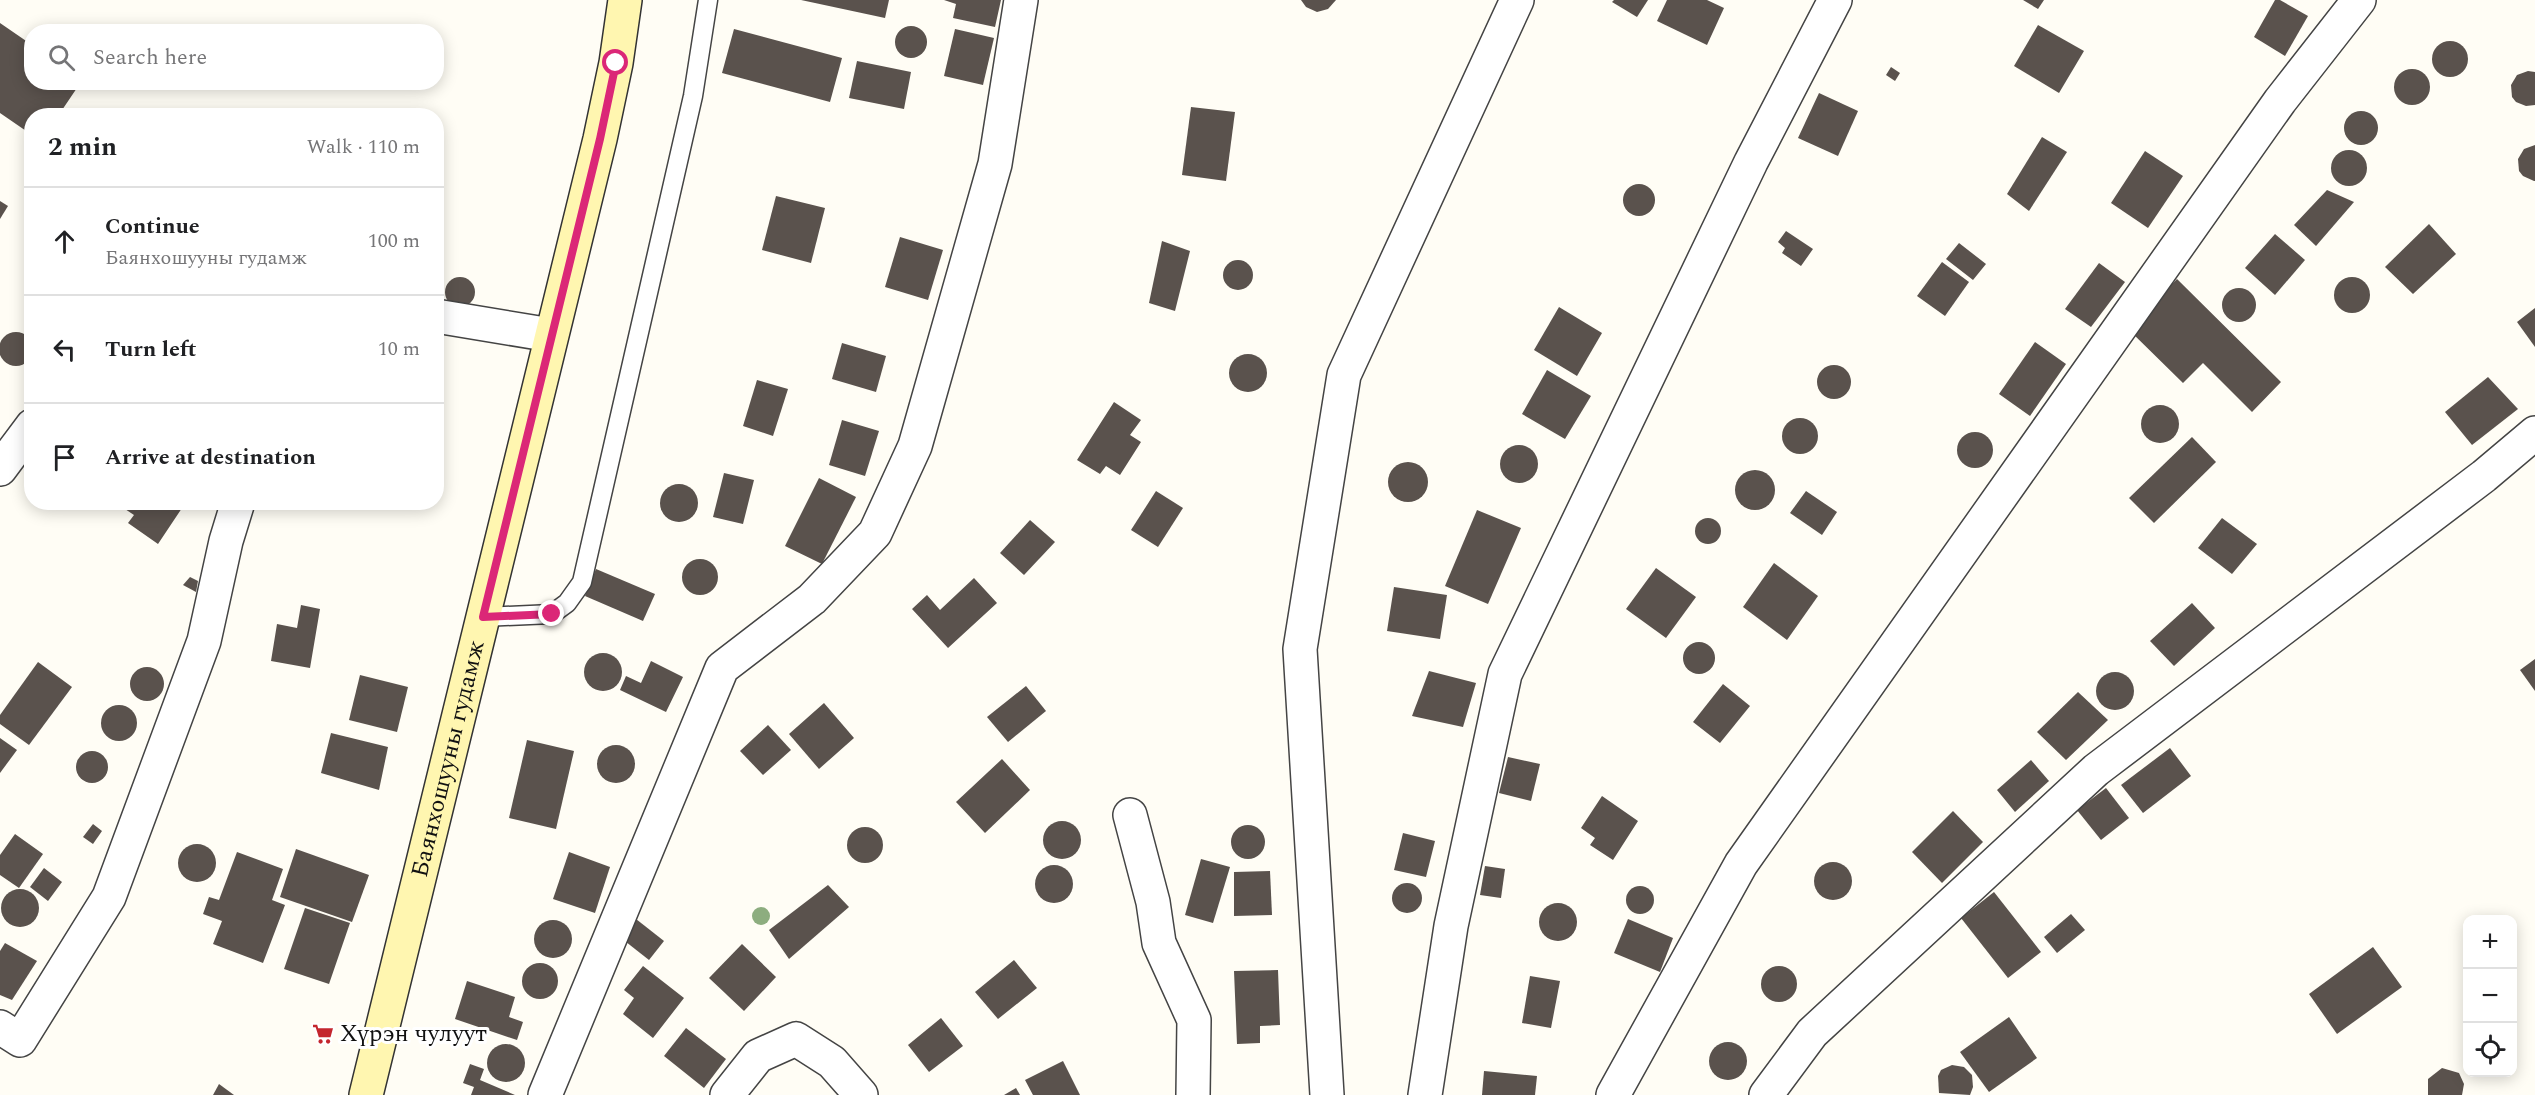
<!DOCTYPE html>
<html lang="en">
<head>
<meta charset="utf-8">
<style>
  body { margin:0; font-family:Spectral,serif; background:#f6f6f6; color:#202124 }
  .controls { position:absolute; right:18px; bottom:18px; display:grid; overflow:hidden; border-radius:12px; box-shadow:0 3px 15px #0003 }
  .controls button { width:54px; height:54px; display:grid; place-items:center; padding:0; border:0; border-bottom:2px solid #e0e0e0; background:#fff; color:#202124; font:30px sans-serif }
  .stop { position:absolute; width:18px; height:18px; margin:-14px; border:4px solid #db2777; border-radius:50%; background:#fff }
  .stop.end { background:#db2777; border-color:#fff; box-shadow:0 2px 6px #0008 }
  .list { margin:0; padding:0; list-style:none }
  h2 { display:flex; justify-content:space-between; align-items:center; height:78px; margin:0; padding:0 24px; font-size:26px }
  h2 small { font-size:20px; font-weight:400; color:#757577 }
  .list li { display:grid; grid-template-columns:39px 1fr auto; gap:18px; align-items:center; box-sizing:border-box; height:108px; padding:0 24px; border-top:2px solid #e0e0e0 }
  .list b { display:block; font-size:22px; white-space:nowrap }
  .list p { margin:0; font-size:20px; white-space:nowrap; color:#757577 }
  .list em { font-size:20px; font-style:normal; color:#757577 }
  .icon { flex:none; width:33px; height:33px; fill:none; stroke:currentColor; stroke-width:2; stroke-linecap:round; stroke-linejoin:round }
  .map { position:relative; flex:none; width:2535px; height:1095px; overflow:hidden }
  .search { position:absolute; background:#fff; box-shadow:0 3px 15px #0003; left:24px; top:24px; width:420px; height:66px; display:flex; align-items:center; gap:15px; box-sizing:border-box; padding:0 21px; border-radius:24px; color:#757577; font-size:22px }
  .panel { position:absolute; background:#fff; box-shadow:0 3px 15px #0003; left:24px; top:108px; width:420px; height:402px; border-radius:24px }
  .map>svg:first-child { display:block }
</style>
</head>
<body>
<div class="map">
<svg width="2535" height="1095" viewBox="0 0 2535 1095">
  <rect width="100%" height="100%" fill="#fffdf5"/>
  <g fill="#5a524d">
    <polygon points="801,0 889,0 885,18"/>
    <polygon points="944,0 1001,0 995,27 953,18 956,4"/>
    <polygon points="1301,0 1336,0 1328,9 1317,12 1306,7"/>
    <polygon points="1614,0 1648,0 1637,17 1612,2"/>
    <polygon points="1667,0 1707,0 1724,8 1707,45 1657,21"/>
    <polygon points="2023,0 2044,0 2038,9"/>
    <polygon points="2275,0 2280,0 2308,16 2285,56 2254,37"/>
    <polygon points="0,23 32,45 32,82 81,82 58,116 32,116 32,135 0,113"/>
    <polygon points="2038,25 2084,51 2059,93 2014,66"/>
    <circle cx="911" cy="42" r="16"/>
    <polygon points="734,29 842,58 830,102 722,73"/>
    <polygon points="955,29 994,38 983,85 944,76"/>
    <circle cx="2450" cy="59" r="18"/>
    <polygon points="857,61 911,72 904,109 849,98"/>
    <polygon points="1891,67 1900,73 1895,81 1886,75"/>
    <circle cx="2412" cy="87" r="18"/>
    <polygon points="2528,71 2535,72 2535,105 2526,106 2516,102 2512,97 2511,85 2517,75"/>
    <polygon points="1819,93 1858,111 1838,156 1798,138"/>
    <polygon points="1191,107 1235,112 1226,181 1182,175"/>
    <circle cx="2361" cy="128" r="17"/>
    <polygon points="2042,137 2067,152 2029,211 2007,194"/>
    <polygon points="2535,145 2535,181 2534,181 2523,176 2519,171 2518,159 2524,149"/>
    <circle cx="2349" cy="168" r="18"/>
    <polygon points="2145,151 2183,176 2148,228 2111,203"/>
    <circle cx="1639" cy="200" r="16"/>
    <polygon points="2327,190 2354,202 2316,246 2294,225"/>
    <polygon points="776,196 825,208 811,263 762,250"/>
    <polygon points="0,201 8,206 0,219"/>
    <polygon points="2429,224 2456,254 2413,294 2385,267"/>
    <polygon points="1786,231 1813,249 1801,266 1782,253 1785,248 1778,242"/>
    <polygon points="2275,234 2305,260 2275,295 2245,268"/>
    <polygon points="900,237 943,250 928,300 885,287"/>
    <polygon points="1162,241 1190,251 1175,311 1149,303"/>
    <polygon points="1959,243 1986,264 1973,280 1946,259"/>
    <circle cx="1238" cy="275" r="15"/>
    <polygon points="1942,262 1969,282 1945,316 1917,296"/>
    <polygon points="2099,263 2125,282 2091,327 2065,309"/>
    <circle cx="460" cy="292" r="15"/>
    <circle cx="2352" cy="295" r="18"/>
    <polygon points="2177,279 2281,382 2252,412 2203,363 2183,383 2128,329"/>
    <circle cx="2239" cy="305" r="17"/>
    <polygon points="1559,307 1602,333 1577,376 1534,350"/>
    <polygon points="2535,308 2535,347 2517,322"/>
    <circle cx="16" cy="349" r="17"/>
    <polygon points="2035,342 2066,364 2030,416 1999,394"/>
    <polygon points="842,343 886,356 876,392 832,379"/>
    <circle cx="1248" cy="373" r="19"/>
    <circle cx="1834" cy="382" r="17"/>
    <polygon points="1547,370 1591,396 1565,439 1522,414"/>
    <polygon points="2488,377 2518,409 2472,445 2445,412"/>
    <polygon points="757,380 788,389 773,436 743,426"/>
    <polygon points="1114,402 1141,420 1130,435 1141,442 1120,475 1106,466 1100,474 1077,460"/>
    <circle cx="2160" cy="424" r="19"/>
    <circle cx="1800" cy="436" r="18"/>
    <polygon points="842,420 879,431 865,476 829,465"/>
    <circle cx="1975" cy="450" r="18"/>
    <polygon points="2192,437 2216,462 2154,523 2129,498"/>
    <circle cx="1519" cy="464" r="19"/>
    <circle cx="1408" cy="482" r="20"/>
    <circle cx="1755" cy="490" r="20"/>
    <polygon points="724,473 754,480 743,524 713,517"/>
    <polygon points="819,478 856,497 822,564 785,546"/>
    <circle cx="679" cy="503" r="19"/>
    <polygon points="1156,491 1183,508 1158,547 1131,530"/>
    <polygon points="1806,491 1837,512 1822,535 1790,513"/>
    <polygon points="121,502 186,502 158,544 128,523 134,515 119,505"/>
    <polygon points="1477,510 1521,528 1488,604 1445,586"/>
    <circle cx="1708" cy="531" r="13"/>
    <polygon points="2222,518 2257,544 2232,574 2198,548"/>
    <polygon points="1030,520 1055,542 1024,575 1000,553"/>
    <circle cx="700" cy="577" r="18"/>
    <polygon points="1774,563 1818,596 1787,640 1743,607"/>
    <polygon points="1656,568 1696,597 1666,638 1626,609"/>
    <polygon points="596,569 655,594 643,621 585,596"/>
    <polygon points="190,577 198,581 196,592 183,585"/>
    <polygon points="974,578 997,603 948,648 912,609 927,595 940,610"/>
    <polygon points="1394,587 1447,595 1440,639 1387,631"/>
    <polygon points="2192,603 2215,628 2174,666 2150,641"/>
    <polygon points="301,605 320,609 310,668 271,661 277,624 297,628"/>
    <circle cx="1699" cy="658" r="16"/>
    <circle cx="603" cy="672" r="19"/>
    <polygon points="2535,659 2535,691 2520,670"/>
    <polygon points="651,661 683,677 666,712 620,690 626,676 641,683"/>
    <polygon points="38,662 72,687 29,745 0,724 0,715"/>
    <circle cx="147" cy="684" r="17"/>
    <polygon points="1429,671 1476,683 1463,727 1412,716"/>
    <circle cx="2115" cy="691" r="19"/>
    <polygon points="360,675 408,687 397,732 349,720"/>
    <polygon points="1723,684 1750,706 1720,743 1693,722"/>
    <polygon points="1026,686 1046,711 1008,742 987,717"/>
    <polygon points="2078,692 2108,720 2066,760 2037,732"/>
    <polygon points="824,703 854,738 819,769 789,734"/>
    <circle cx="119" cy="723" r="18"/>
    <polygon points="768,725 791,750 763,775 740,751"/>
    <polygon points="331,733 388,747 379,790 321,773"/>
    <polygon points="0,738 17,750 0,773"/>
    <polygon points="527,740 574,751 556,829 509,818"/>
    <circle cx="616" cy="764" r="19"/>
    <polygon points="2170,748 2191,776 2143,813 2121,785"/>
    <circle cx="92" cy="767" r="16"/>
    <polygon points="1508,757 1540,764 1531,801 1499,793"/>
    <polygon points="1002,759 1030,790 985,833 956,802"/>
    <polygon points="2031,760 2049,781 2015,812 1997,790"/>
    <polygon points="2106,788 2129,818 2101,840 2077,810"/>
    <polygon points="1602,796 1638,821 1613,860 1590,845 1595,838 1581,828"/>
    <polygon points="1953,811 1983,842 1942,883 1912,852"/>
    <circle cx="1062" cy="840" r="19"/>
    <polygon points="93,824 102,831 93,844 83,837"/>
    <circle cx="1248" cy="842" r="17"/>
    <circle cx="865" cy="845" r="18"/>
    <polygon points="1403,833 1435,841 1426,877 1394,870"/>
    <polygon points="15,834 43,854 19,888 0,875 0,855"/>
    <circle cx="197" cy="863" r="19"/>
    <polygon points="296,849 369,875 352,922 280,897"/>
    <polygon points="237,852 283,869 272,900 285,905 263,963 213,944 222,921 203,914 209,897 219,900"/>
    <polygon points="569,852 610,867 595,913 553,899"/>
    <polygon points="1201,859 1230,867 1213,923 1185,915"/>
    <circle cx="1833" cy="881" r="19"/>
    <circle cx="1054" cy="884" r="19"/>
    <polygon points="1485,866 1505,869 1501,898 1480,895"/>
    <polygon points="44,868 62,882 48,901 30,887"/>
    <polygon points="1270,871 1272,915 1234,916 1234,872"/>
    <circle cx="1407" cy="898" r="15"/>
    <polygon points="828,885 849,907 789,959 769,930"/>
    <circle cx="1640" cy="900" r="14"/>
    <circle cx="20" cy="908" r="19"/>
    <polygon points="1994,892 2041,952 2008,978 1961,918"/>
    <circle cx="1558" cy="922" r="19"/>
    <polygon points="305,908 350,923 329,984 284,969"/>
    <polygon points="2071,914 2085,930 2057,953 2044,937"/>
    <polygon points="636,919 664,941 649,960 621,938"/>
    <polygon points="1628,919 1673,938 1660,972 1614,953"/>
    <circle cx="553" cy="939" r="19"/>
    <polygon points="5,943 37,961 12,1000 0,995 0,951"/>
    <polygon points="742,944 776,977 744,1011 709,978"/>
    <polygon points="2373,947 2402,987 2337,1034 2309,994"/>
    <polygon points="1014,960 1037,988 998,1019 975,992"/>
    <circle cx="540" cy="981" r="18"/>
    <polygon points="643,966 684,998 653,1038 623,1014 634,998 624,990"/>
    <circle cx="1779" cy="984" r="18"/>
    <polygon points="1278,970 1280,1025 1260,1026 1260,1043 1237,1044 1234,971"/>
    <polygon points="1530,976 1560,981 1551,1028 1522,1023"/>
    <polygon points="467,981 515,997 509,1017 523,1022 517,1040 455,1019"/>
    <polygon points="2009,1017 2037,1058 1989,1092 1960,1052"/>
    <polygon points="941,1018 963,1046 929,1072 908,1045"/>
    <polygon points="686,1028 726,1059 704,1088 664,1056"/>
    <circle cx="1728" cy="1061" r="19"/>
    <circle cx="506" cy="1063" r="19"/>
    <polygon points="1063,1061 1080,1095 1033,1095 1025,1080"/>
    <polygon points="470,1064 484,1069 480,1080 515,1095 471,1095 474,1087 463,1083"/>
    <polygon points="1952,1065 1964,1067 1972,1075 1973,1087 1970,1095 1939,1093 1938,1076 1941,1070"/>
    <polygon points="2442,1068 2459,1073 2464,1084 2462,1095 2428,1095 2428,1079"/>
    <polygon points="1484,1071 1537,1076 1535,1095 1482,1095"/>
    <polygon points="219,1084 234,1095 213,1095"/>
    <polygon points="1016,1088 1020,1095 1004,1095"/>
  </g>
  <g fill="none" stroke-linecap="round" stroke-linejoin="round">
    <defs>
      <polyline id="lane" points="483,617 552,614 567,603 582,582 693,96 708,0"/>
      <g id="street">
        <polyline points="436,316 551,335"/>
        <polyline points="0,469 32,426"/>
        <polyline points="1130,815 1153,902 1159,943 1194,1020 1193,1095"/>
        <polyline points="0,1027 20,1040 109,897 204,641 226,541 238,502"/>
        <polyline points="545,1095 722,668 812,599 875,533 915,446 995,164 1021,0"/>
        <polyline points="727,1095 758,1056 796,1039 832,1062 861,1095"/>
        <polyline points="1327,1095 1300,649 1344,375 1517,0"/>
        <polyline points="1425,1095 1451,926 1505,674 1751,162 1835,0"/>
        <polyline points="1613,1095 1741,864 2280,101 2359,0"/>
        <polyline points="1766,1095 1812,1033 2096,770 2484,476 2535,433"/>
      </g>
      <g id="secondary">
        <path id="s1" d="M366 1095 600 139 616 63 625 0"/>
      </g>
    </defs>
    <use href="#lane" stroke="#444" stroke-width="21"/>
    <use href="#street" stroke="#444" stroke-width="36"/>
    <use href="#secondary" stroke="#333" stroke-width="36"/>
    <use href="#lane" stroke="#fff" stroke-width="18"/>
    <use href="#street" stroke="#fff" stroke-width="33"/>
    <use href="#secondary" stroke="#fff6b0" stroke-width="33"/>
  </g>
  <circle fill="#8dad7f" cx="761" cy="916" r="9"/>
  <g fill="none" stroke-linecap="round" stroke-linejoin="round">
    <polyline stroke="#db2777" stroke-width="8" points="552,614 483,617 600,139 616,63"/>
  </g>
  <defs>
    <symbol id="supermarket-bare" viewBox="-9 -9 18 18"><path d="M-6-5.5h2.5l.6 2H6L4.5 2H-2.5L-4.4-4H-6ZM-1.5 3.2a1.3 1.3 0 1 0 .1 0ZM3 3.2a1.3 1.3 0 1 0 .1 0Z" fill="#c4262e" stroke="#fff" stroke-width="2.5" paint-order="stroke"/></symbol>
  </defs>
  <g fill-rule="evenodd">
    <use href="#supermarket-bare" x="308" y="1019" width="30" height="30"/>
  </g>
  <g text-anchor="middle" dominant-baseline="central" stroke-width="6" stroke-linejoin="round" paint-order="stroke">
    <g font-size="24" fill="#111" stroke="#fff">
      <text stroke="none"><textPath href="#s1" startOffset="346">Баянхошууны гудамж</textPath></text>
    </g>
    <g font-size="24" fill="#111" stroke="#fff" text-anchor="start">
      <text x="340" y="1034">Хүрэн чулуут</text>
    </g>
  </g>
</svg>
<div class="controls">
<button>+</button>
<button>−</button>
<button><svg class="icon" aria-label="locate" viewBox="0 0 24 24"><circle cx="12" cy="12" r="6"/><path d="M12 2v4M12 18v4M2 12h4M18 12h4"/></svg></button>
</div>
<div class="stop" style="left:616px;top:63px"></div>
<div class="stop end" style="left:552px;top:614px"></div>
<div class="search"><svg class="icon" aria-label="search" viewBox="0 0 24 24"><circle cx="10" cy="10" r="6"/><path d="M15 15l6 6"/></svg>Search here</div>
<section class="panel">
<h2>2 min<small>Walk · 110 m</small></h2>
<ul class="list">
<li><svg class="icon" aria-label="ahead" viewBox="0 0 24 24"><path d="M12 20V5M6 11l6-6 6 6"/></svg><div><b>Continue</b><p>Баянхошууны гудамж</p></div><em>100 m</em></li>
<li><svg class="icon" aria-label="left" viewBox="0 0 24 24"><path d="M17 20v-9H6M10 6l-5 5 5 5"/></svg><div><b>Turn left</b></div><em>10 m</em></li>
<li><svg class="icon" aria-label="arrive" viewBox="0 0 24 24"><path d="M6 21V4h12l-3 4 3 4H6"/></svg><div><b>Arrive at destination</b></div></li>
</ul>
</section>
</div>
</body>
</html>
